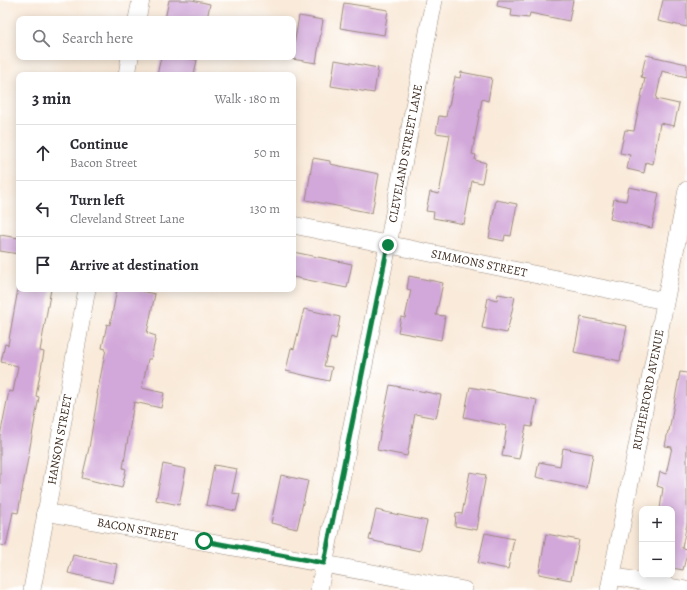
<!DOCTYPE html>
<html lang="en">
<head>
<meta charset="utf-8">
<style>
  body { margin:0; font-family:Alegreya,serif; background:#f7f7f7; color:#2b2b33 }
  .controls { position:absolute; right:12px; bottom:12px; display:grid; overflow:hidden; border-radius:8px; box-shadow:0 2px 10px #0003 }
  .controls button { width:36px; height:36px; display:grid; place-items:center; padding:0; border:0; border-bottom:1px solid #e1e1e2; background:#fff; color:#2b2b33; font:20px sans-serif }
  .stop { position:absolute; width:12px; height:12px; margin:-9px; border:3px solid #0b8043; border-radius:50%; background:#fff }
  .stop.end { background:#0b8043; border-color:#fff; box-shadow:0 1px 4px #0008 }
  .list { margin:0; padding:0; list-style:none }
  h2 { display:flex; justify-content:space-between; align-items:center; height:52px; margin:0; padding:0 16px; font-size:17px }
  h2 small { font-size:13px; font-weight:400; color:#7c7c81 }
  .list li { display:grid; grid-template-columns:26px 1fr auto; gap:12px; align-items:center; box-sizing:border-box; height:56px; padding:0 16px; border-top:1px solid #e1e1e2 }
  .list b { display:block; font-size:15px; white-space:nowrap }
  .list p { margin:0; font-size:13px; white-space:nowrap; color:#7c7c81 }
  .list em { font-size:13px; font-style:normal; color:#7c7c81 }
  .icon { flex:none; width:22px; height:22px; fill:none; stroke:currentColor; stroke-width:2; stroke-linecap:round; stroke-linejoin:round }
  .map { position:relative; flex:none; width:687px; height:590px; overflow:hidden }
  .search { position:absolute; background:#fff; box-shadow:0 2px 10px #0003; left:16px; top:16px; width:280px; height:44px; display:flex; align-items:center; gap:10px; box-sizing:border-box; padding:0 14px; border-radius:8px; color:#7c7c81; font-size:15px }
  .panel { position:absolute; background:#fff; box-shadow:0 2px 10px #0003; left:16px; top:72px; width:280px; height:220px; border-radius:8px }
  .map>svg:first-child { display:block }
</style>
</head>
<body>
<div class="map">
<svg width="687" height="590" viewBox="0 0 687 590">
  <rect width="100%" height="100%" fill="#fff"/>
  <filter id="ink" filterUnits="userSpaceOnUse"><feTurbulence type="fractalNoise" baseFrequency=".025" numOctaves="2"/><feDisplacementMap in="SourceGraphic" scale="8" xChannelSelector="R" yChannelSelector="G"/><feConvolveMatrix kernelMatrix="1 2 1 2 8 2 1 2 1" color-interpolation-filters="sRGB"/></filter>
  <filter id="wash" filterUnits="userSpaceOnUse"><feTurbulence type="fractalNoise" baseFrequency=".012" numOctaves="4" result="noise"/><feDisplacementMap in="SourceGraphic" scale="16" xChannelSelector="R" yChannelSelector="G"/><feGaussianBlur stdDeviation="0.9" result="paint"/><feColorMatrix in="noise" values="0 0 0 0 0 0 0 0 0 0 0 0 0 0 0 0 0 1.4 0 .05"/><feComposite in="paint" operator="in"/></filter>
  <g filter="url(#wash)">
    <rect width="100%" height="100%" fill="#f9ead9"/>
    <g id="blocks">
      <g fill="#d2a7d9">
        <polygon points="169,0 192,0 210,4 207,19 165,19"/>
        <polygon points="498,0 573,0 569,21 530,13 529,18 511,16 512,9 497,6"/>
        <polygon points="663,0 687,0 687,27 658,21"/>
        <polygon points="344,3 388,10 384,35 340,28"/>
        <polygon points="299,16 323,20 316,63 292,59 292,57 293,57 293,51"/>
        <polygon points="646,55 687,64 687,77 662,71 656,99 679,104 674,126 660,123 653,164 646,162 644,173 627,169 630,155 620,153 625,130 634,131 645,78 641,77"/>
        <polygon points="161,57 182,57 197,60 194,75 157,75"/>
        <polygon points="335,60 378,68 374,93 331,86"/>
        <polygon points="461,72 492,78 488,101 482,99 472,154 476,155 475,160 486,163 482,183 472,181 464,224 433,218 434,212 426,211 430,192 439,194 450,135 436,133 439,116 446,117 448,106 449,106 455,77 460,78"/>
        <polygon points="313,158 330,161 330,164 379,174 372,213 306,200"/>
        <polygon points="629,187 659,193 652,228 610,219 614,199 626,201"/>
        <polygon points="496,200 517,204 511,236 505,235 504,241 489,238"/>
        <polygon points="0,235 19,238 19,254 0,251"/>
        <polygon points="293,252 352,264 347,288 293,277"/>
        <polygon points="409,276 443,283 436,315 445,316 441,340 398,332 401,317 405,318 411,290 407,289"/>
        <polygon points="18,289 51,289 40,351 44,352 36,396 39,397 18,513 13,512 6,546 0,545 0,436 9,391 13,392 18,366 1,362 5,344 8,345"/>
        <polygon points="117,289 131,289 155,294 147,333 156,336 151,359 148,359 142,388 164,393 161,408 134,402 123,468 126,469 122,488 82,478 89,448 98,394 97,394 106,349 102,348 107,324 110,325"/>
        <polygon points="498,294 515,297 507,333 482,328 488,298 497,300"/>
        <polygon points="304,309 340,317 336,339 331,337 324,366 332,367 329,381 286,371 291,348 294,349"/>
        <polygon points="581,317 627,326 620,361 574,352"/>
        <polygon points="680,372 687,373 687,523 682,548 687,549 687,553 683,570 672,568 672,509 660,509 663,488 657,486 660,472 666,474 672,447 665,446 668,431 669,431"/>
        <polygon points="390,385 441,395 436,418 415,414 407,456 377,450"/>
        <polygon points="470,387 537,400 532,427 526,426 519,459 502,456 507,426 464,417"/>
        <polygon points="563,448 593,454 587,488 536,477 539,462 560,466"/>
        <polygon points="163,464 186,469 179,505 156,500"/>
        <polygon points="214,465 237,469 232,493 240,494 236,511 206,505"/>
        <polygon points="470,472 486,475 478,517 479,517 477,530 455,526 456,513 462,514"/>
        <polygon points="281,475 308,481 297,529 271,523"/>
        <polygon points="376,510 427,521 420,551 369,540"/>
        <polygon points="485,533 514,539 508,569 478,563"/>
        <polygon points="546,534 579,540 571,580 539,574"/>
        <polygon points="73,555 117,564 113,583 68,573"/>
      </g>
    </g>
  </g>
  <g filter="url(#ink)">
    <use href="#blocks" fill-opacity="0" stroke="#9a8a7c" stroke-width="1"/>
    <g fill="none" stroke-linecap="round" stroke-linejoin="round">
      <defs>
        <g id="minor">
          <polyline points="137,19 141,0"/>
          <polyline points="127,75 130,57"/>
          <path id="s1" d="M293 225 665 301"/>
          <path id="s2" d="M45 512 464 590"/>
          <polyline points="612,576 686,590"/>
          <path id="s3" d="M32 590 87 289"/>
          <path id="s4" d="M319 590 388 245 434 0"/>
          <path id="s5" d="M609 590 687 190"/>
        </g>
      </defs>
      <use href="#minor" stroke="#9a8a7c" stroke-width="18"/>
      <use href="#minor" stroke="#fff" stroke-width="17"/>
    </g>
  </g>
  <g fill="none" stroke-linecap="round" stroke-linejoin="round" filter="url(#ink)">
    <polyline stroke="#0b8043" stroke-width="5" points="204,541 324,563 388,245"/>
  </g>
  <g text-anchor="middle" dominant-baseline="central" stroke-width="3.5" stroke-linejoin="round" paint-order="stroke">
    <g font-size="12" fill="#3b2a1e" stroke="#fff">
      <text stroke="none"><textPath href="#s4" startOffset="445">CLEVELAND STREET LANE</textPath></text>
      <text stroke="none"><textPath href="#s1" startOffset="190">SIMMONS STREET</textPath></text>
      <text stroke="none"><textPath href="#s5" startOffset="204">RUTHERFORD AVENUE</textPath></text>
      <text stroke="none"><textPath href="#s3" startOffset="153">HANSON STREET</textPath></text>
      <text stroke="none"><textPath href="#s2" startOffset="94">BACON STREET</textPath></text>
    </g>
  </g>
</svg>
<div class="controls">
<button>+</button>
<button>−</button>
</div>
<div class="stop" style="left:204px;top:541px"></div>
<div class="stop end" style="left:388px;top:245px"></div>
<div class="search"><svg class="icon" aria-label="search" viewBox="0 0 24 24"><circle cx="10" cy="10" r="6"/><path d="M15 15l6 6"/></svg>Search here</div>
<section class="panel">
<h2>3 min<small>Walk · 180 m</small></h2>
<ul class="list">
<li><svg class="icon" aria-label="ahead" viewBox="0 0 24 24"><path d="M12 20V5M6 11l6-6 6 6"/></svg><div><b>Continue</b><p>Bacon Street</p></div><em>50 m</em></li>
<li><svg class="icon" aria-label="left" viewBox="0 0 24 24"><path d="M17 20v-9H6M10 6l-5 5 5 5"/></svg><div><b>Turn left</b><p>Cleveland Street Lane</p></div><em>130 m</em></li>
<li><svg class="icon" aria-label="arrive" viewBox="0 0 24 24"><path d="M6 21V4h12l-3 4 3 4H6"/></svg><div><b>Arrive at destination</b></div></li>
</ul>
</section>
</div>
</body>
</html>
